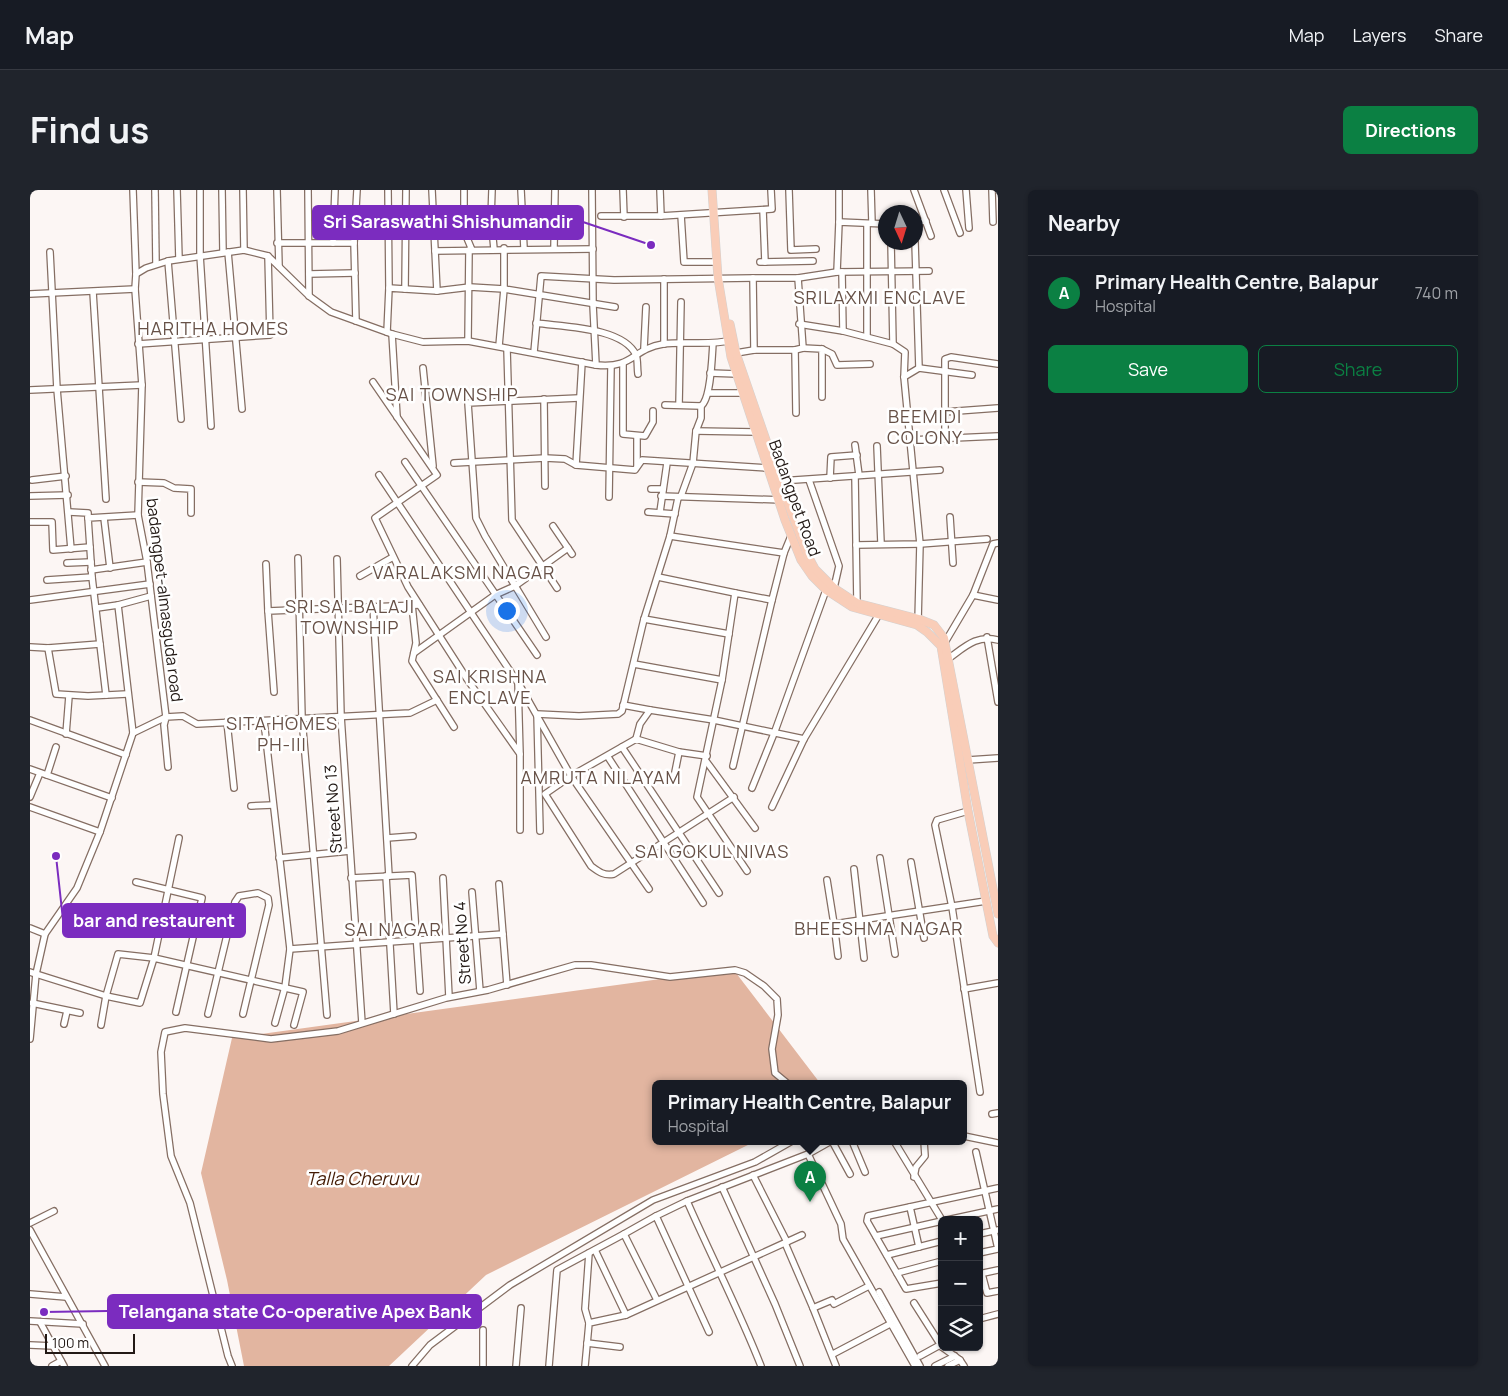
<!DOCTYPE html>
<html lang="en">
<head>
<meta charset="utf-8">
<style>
  body { margin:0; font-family:Manrope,sans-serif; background:#20242c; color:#f1f3f6 }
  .controls { position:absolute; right:15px; bottom:15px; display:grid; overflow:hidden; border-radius:8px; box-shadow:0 1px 4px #0004 }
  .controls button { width:45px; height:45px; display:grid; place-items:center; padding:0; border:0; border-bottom:1px solid #363941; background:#171b24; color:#f1f3f6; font:25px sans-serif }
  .compass { position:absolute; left:848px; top:15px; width:45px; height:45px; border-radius:50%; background:#171b24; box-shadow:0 1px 4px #0004; rotate:176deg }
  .scale { position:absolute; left:15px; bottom:12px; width:90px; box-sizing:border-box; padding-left:5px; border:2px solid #221915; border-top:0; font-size:14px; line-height:18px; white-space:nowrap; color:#221915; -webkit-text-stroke:4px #fff; paint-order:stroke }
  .you { position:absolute; left:476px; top:420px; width:18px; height:18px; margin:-12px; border:4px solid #fff; border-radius:50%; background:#1a73e8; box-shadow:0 0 0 8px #1a73e833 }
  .badge { display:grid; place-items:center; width:32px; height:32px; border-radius:50%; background:#0b8043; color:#fff; font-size:16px; font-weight:700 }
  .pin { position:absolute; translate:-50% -41px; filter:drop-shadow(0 1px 2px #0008) }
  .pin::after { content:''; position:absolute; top:26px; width:18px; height:15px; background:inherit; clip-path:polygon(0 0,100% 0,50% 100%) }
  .popup { position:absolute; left:622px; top:890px; width:315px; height:65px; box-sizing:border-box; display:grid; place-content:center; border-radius:8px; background:#171b24; filter:drop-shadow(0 1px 4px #0005); font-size:16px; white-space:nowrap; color:#9ea1a6 }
  .popup b { font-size:19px; color:#f1f3f6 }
  .popup::after { content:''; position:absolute; left:50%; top:100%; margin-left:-10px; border:10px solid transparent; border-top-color:#171b24 }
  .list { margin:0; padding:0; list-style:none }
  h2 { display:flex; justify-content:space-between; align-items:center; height:65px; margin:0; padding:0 20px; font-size:21px }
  h2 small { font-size:16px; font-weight:400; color:#9ea1a6 }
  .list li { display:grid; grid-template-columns:32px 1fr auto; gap:15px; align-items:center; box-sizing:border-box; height:75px; padding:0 20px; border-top:1px solid #363941 }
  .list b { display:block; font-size:19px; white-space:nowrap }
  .list p { margin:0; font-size:16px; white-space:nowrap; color:#9ea1a6 }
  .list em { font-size:16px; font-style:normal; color:#9ea1a6 }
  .actions { display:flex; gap:10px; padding:15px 20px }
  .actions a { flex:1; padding:11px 0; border:1px solid #0b8043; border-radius:8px; text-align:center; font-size:18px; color:#0b8043 }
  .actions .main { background:#0b8043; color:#fff }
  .icon { flex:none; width:28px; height:28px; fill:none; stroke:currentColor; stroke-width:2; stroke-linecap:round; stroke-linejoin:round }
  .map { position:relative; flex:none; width:968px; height:1176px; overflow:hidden; border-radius:8px }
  header { display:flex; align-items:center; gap:30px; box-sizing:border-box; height:70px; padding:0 25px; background:#171b24; border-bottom:1px solid #363941 }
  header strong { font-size:24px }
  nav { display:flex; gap:28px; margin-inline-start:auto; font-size:18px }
  .intro { display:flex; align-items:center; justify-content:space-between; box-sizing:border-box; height:120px; padding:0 30px }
  h1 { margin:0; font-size:35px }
  .button { padding:12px 22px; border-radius:8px; background:#0b8043; color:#fff; font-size:18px; font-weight:700 }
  main { display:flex; gap:30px; padding:0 30px }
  aside { flex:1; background:#171b24; border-radius:8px; box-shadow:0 1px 4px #0004 }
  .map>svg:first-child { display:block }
</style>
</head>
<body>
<header>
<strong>Map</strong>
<nav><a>Map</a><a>Layers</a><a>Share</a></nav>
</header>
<div class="intro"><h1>Find us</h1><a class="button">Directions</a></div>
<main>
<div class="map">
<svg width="968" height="1176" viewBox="0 0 968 1176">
  <rect width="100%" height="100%" fill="#fcf6f4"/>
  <polygon fill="#e2b5a0" points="703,779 790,893 626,893 626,951 726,951 456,1085 359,1176 214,1176 197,1090 171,983 202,848"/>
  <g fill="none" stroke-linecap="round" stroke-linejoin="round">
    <defs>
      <g id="minor">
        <polyline points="103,0 106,84"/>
        <polyline points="125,0 126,74"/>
        <polyline points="147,0 149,69"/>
        <polyline points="170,0 170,65 181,236"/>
        <polyline points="192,0 193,62"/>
        <polyline points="213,0 214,60"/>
        <polyline points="247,0 249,76"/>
        <polyline points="278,0 279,106"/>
        <polyline points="358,0 359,98"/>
        <polyline points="402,0 407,101"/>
        <polyline points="434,0 434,41 442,60"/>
        <polyline points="462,0 461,28 464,59"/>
        <polyline points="491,0 494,58"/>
        <polyline points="562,0 563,115 566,175"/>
        <polyline points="593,0 594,27"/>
        <polyline points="630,0 631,26"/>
        <polyline points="759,0 761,60 786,59"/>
        <polyline points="809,0 809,32"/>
        <polyline points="841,0 842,33"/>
        <polyline points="884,0 901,46"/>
        <polyline points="914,0 930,43"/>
        <polyline points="936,0 939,38"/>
        <polyline points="962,0 963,32"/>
        <polyline points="733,20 735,72"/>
        <polyline points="651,25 654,72 687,72"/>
        <polyline points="571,26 631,26 742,19 741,0"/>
        <polyline points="886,32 896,31"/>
        <polyline points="837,34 837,146"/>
        <polyline points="861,52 863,154 875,162 874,187 890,354 888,431"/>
        <polyline points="885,52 889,178"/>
        <polyline points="247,53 324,53"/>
        <polyline points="303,53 305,0"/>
        <polyline points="524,58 525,0"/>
        <polyline points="405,61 563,59"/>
        <polyline points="20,62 27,199 41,359"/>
        <polyline points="198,62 212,219"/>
        <polyline points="138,71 151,229"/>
        <polyline points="730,72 783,71"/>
        <polyline points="807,82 809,32 856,34"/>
        <polyline points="812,82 813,141"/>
        <polyline points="279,84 325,83"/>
        <polyline points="723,88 724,160"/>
        <polyline points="634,89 634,154"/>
        <polyline points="375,99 376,0"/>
        <polyline points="63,102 76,309"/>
        <polyline points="0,104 105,99"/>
        <polyline points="326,131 324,53 327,0"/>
        <path d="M506 133C533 137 593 137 606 165 608 170 607 178 608 184"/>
        <polyline points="769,134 813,141 863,154"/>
        <polyline points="357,142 359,98 407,101 440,97 474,99 585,117"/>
        <polyline points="362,144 367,227"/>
        <polyline points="438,151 439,60"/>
        <polyline points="108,154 240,145 238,66"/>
        <polyline points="469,156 474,99 474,58"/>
        <polyline points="614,158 616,117"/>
        <polyline points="773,158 792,159 792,207"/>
        <polyline points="477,159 482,330 527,398"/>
        <polyline points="792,159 802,164 807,175 840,174"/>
        <polyline points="765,160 773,158 768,88"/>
        <polyline points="504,162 511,86 584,90 723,88 768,88 807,82 899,81"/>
        <polyline points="706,163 724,160 765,160 766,223"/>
        <polyline points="593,174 593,244 615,246 623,232 623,221"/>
        <polyline points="393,178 403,276"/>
        <polyline points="680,183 707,184"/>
        <polyline points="874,187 889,178 942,185"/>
        <polyline points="343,192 407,285 345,328 378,397 437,489 490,564 490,640"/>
        <polyline points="0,200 112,195"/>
        <polyline points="678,203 713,203"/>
        <polyline points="514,209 515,296"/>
        <polyline points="635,215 671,216"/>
        <polyline points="649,215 651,112"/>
        <polyline points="914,222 968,218"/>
        <polyline points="666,241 726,242"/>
        <polyline points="915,248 915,169 921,167 968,174"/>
        <polyline points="880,250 968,246"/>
        <polyline points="825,255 829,285"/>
        <polyline points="847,256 851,353"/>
        <polyline points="375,272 507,465"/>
        <polyline points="424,273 515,268 535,269 546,275 605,280 612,270 737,278"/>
        <polyline points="546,275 552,172"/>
        <polyline points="607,275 607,246"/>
        <polyline points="349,285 488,493 490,564"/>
        <polyline points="825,286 827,413"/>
        <polyline points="800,288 801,267 827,265"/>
        <polyline points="2,290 36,286"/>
        <polyline points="779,290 809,376 804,398"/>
        <polyline points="750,291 910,280"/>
        <polyline points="108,292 134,293 144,298 161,299 161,323"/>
        <polyline points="621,299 633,299"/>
        <polyline points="0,306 38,305"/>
        <polyline points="631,306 752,310"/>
        <polyline points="579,307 581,176"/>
        <polyline points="39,322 58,323 58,328"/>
        <polyline points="618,322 645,324"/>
        <polyline points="630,322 637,273"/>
        <polyline points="920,327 923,373"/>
        <polyline points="74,328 80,378"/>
        <polyline points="0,332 22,332 23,360 60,357"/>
        <polyline points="523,336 542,364"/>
        <polyline points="640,346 754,363"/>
        <polyline points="826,355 890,354 957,349"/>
        <polyline points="268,368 272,528 297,825"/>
        <polyline points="307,369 311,526 332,833"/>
        <polyline points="37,373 61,372"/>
        <polyline points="236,374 238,421"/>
        <polyline points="61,380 117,372"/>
        <polyline points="330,386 363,367"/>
        <polyline points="628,387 705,403"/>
        <polyline points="17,390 62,387"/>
        <polyline points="943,405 963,354 968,353"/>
        <polyline points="0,410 120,394"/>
        <polyline points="88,415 103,543"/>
        <polyline points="382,415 386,453 382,471 424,537"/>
        <polyline points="343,416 359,686"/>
        <polyline points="67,418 88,415 121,406"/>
        <polyline points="614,429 699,444"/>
        <polyline points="516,447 455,346 446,328 438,213 549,208"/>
        <polyline points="957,447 968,512"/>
        <polyline points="914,454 943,405 968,410"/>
        <polyline points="0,457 18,458 70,454"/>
        <polyline points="18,458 26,504 58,506 97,504"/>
        <polyline points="384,463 465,405 485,396 538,358"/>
        <path d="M915 471C933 459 945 444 968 450"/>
        <polyline points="604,474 692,490"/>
        <polyline points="489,494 541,586 619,699"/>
        <polyline points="244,502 238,421 389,415"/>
        <polyline points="76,505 62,387 58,328 108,325"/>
        <polyline points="593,515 620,520"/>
        <polyline points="0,530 96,565"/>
        <polyline points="234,531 260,759 255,797 245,833"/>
        <polyline points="197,532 204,598"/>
        <polyline points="36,544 39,506"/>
        <polyline points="606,549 610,534 620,520 684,530 774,549"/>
        <polyline points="592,557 689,703"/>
        <path d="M677 566 649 562 606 549 541 586 515 604 561 676C569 682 574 686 584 684L704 607"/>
        <polyline points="578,567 673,713"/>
        <polyline points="938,570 968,568"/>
        <polyline points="676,571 725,638"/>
        <polyline points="703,576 742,410 754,363 761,346"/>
        <polyline points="138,577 134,535 136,527 153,526 167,534 380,523 407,510"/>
        <polyline points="0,579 82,608"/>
        <polyline points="17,585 26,557"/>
        <polyline points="644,587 649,562"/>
        <polyline points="722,598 745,541 796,400"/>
        <polyline points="0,607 10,583"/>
        <polyline points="221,616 243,615"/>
        <polyline points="0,617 70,642"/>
        <polyline points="742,617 774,549 848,426"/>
        <polyline points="938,621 907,630 905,635 922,717 950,902"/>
        <path d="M510 641 507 524 549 526 588 524 592 521 614 429 640 346 648 308 651 306 663 273 666 241 671 228V216C681 209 682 167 683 153"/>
        <polyline points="357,648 383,646"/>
        <polyline points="249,668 320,661"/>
        <polyline points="850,668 865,764"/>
        <polyline points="881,672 894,748"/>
        <polyline points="824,679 834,768"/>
        <polyline points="717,681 667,607 692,490 705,403 742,410"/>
        <polyline points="356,686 364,824"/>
        <polyline points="321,688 382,685 390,801"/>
        <polyline points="413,688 419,807"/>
        <polyline points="797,690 804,734"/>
        <polyline points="106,692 172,708 146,822"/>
        <polyline points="469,694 477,795"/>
        <polyline points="442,702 450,801"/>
        <polyline points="93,726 129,737"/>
        <polyline points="0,738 15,744"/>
        <polyline points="260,759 473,744"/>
        <polyline points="808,766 804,734 956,711"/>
        <polyline points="0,782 76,806 110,813 124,768 273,802 264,835"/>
        <polyline points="934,799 968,793"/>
        <polyline points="2,813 50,823"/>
        <polyline points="178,824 205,712 209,706 228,703 238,708 239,715 213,824"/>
        <polyline points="34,834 37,821"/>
        <polyline points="71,835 76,806 88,764 124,768 149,648"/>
        <path d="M0 849 6 784 15 744 47 698 70 642 103 543 136 527 117 372 108 325 112 195 105 99 106 84 116 78 138 71 214 60 238 66 279 106 301 122 362 144 393 152 438 151 566 175C604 179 602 159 633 154 656 151 680 156 702 150"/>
        <polyline points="962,924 968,923"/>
        <polyline points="934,946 968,953"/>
        <polyline points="801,951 778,964 811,1034 813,1049 885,1176"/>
        <polyline points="802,951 820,984"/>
        <polyline points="822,951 835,982"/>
        <polyline points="864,951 912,1030"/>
        <polyline points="946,962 968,1059 949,1063"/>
        <polyline points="723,985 757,1052"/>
        <polyline points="884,987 886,977 895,966 894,951"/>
        <polyline points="692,997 745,1114 770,1176"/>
        <path d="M657 1011C681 1066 709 1120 731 1176"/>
        <polyline points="880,1017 889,1057"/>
        <polyline points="626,1026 594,1044 627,1110"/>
        <polyline points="917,1030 968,1019"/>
        <polyline points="0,1033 24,1021"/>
        <polyline points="0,1040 75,1176"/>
        <polyline points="949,1044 968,1040"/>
        <polyline points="846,1046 912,1031"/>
        <polyline points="755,1053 783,1118"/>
        <polyline points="565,1060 596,1125"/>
        <polyline points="857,1065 912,1051"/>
        <polyline points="867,1083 912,1071"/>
        <polyline points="949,1084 968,1080"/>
        <polyline points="952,1084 957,1103 968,1101"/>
        <polyline points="912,1093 876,1099 837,1031 838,1026 968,998"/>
        <polyline points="849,1102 890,1176"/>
        <polyline points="0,1104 36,1107"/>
        <polyline points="884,1113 912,1157"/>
        <polyline points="949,1129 968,1124"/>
        <polyline points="0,1131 53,1134"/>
        <polyline points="10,1132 34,1176"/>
        <polyline points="559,1133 555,1119 559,1063"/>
        <polyline points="679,1142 626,1026 657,1011 778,964"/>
        <polyline points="557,1153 590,1157"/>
        <polyline points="0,1155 23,1156"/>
        <polyline points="912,1157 930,1170"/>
        <polyline points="803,1164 860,1134"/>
        <polyline points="890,1166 910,1155"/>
        <polyline points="22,1176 31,1171"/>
        <polyline points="202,1176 198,1166 160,1013 141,966 133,904 131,862 135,842 155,838 241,849 308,841 416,808 458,800 545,775 561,775 640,787 705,780 715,783 734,796 747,809 748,825 742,859 745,883 757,893"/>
        <polyline points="382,1176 400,1155 480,1095 623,1010 725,972 762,951"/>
        <polyline points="453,1176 453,1140"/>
        <polyline points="486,1176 491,1118"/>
        <polyline points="519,1176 527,1080 594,1044"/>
        <polyline points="555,1176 559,1133 596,1125 772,1045"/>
        <polyline points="806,1176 783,1118 802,1110 804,1114 839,1096"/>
        <polyline points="905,1176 925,1166"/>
        <polyline points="918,1176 930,1170 934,1176"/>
      </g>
      <g id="major">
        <polyline points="682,0 688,88 701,167 755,330 771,370 782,386 796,400 822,417 887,435 897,442 911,456 938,621 963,746 968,753"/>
        <polyline points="700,134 706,163 756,308 778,366 785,379 804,398 827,413 889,429 904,435 914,448 968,724"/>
      </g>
    </defs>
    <use href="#minor" stroke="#856e63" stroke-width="8"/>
    <use href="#major" stroke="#d3d1d0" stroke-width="9"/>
    <use href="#minor" stroke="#fff" stroke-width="5.5"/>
    <use href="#major" stroke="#f9cdb8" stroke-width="8"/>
  </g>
  <g text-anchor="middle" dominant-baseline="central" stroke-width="5" stroke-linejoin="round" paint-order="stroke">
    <g font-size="16" fill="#221915" stroke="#fff">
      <text transform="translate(765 308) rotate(70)">Badangpet Road</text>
      <text transform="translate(135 410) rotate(83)">badangpet-almasguda road</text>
      <text transform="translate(303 619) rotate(-94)">Street No 13</text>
      <text transform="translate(432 753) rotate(-94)">Street No 4</text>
    </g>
    <g font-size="18" letter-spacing="1" fill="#675147" stroke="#fff">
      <text x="850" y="107">SRILAXMI ENCLAVE</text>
      <text x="183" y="138">HARITHA HOMES</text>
      <text x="422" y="204">SAI TOWNSHIP</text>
      <text x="895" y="226">BEEMIDI<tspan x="895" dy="21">COLONY</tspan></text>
      <text x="434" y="382">VARALAKSMI NAGAR</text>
      <text x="320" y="416">SRI SAI BALAJI<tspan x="320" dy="21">TOWNSHIP</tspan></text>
      <text x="460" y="486">SAI KRISHNA<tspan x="460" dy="21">ENCLAVE</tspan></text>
      <text x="252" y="533">SITA HOMES<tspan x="252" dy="21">PH-III</tspan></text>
      <text x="571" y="587">AMRUTA NILAYAM</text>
      <text x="682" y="661">SAI GOKUL NIVAS</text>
      <text x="849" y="738">BHEESHMA NAGAR</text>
      <text x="363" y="739">SAI NAGAR</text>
    </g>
    <g font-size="18" font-style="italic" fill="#441b04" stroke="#fff">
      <text x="332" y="988">Talla Cheruvu</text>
    </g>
  </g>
  <path fill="none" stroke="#7b2cbf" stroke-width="2" d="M621 55L553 32M26 666L33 730M14 1122L78 1121"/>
  <g fill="#7b2cbf" stroke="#fff" stroke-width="2">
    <circle cx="621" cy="55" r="5"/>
    <circle cx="26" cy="666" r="5"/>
    <circle cx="14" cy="1122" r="5"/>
  </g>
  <g fill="#7b2cbf" stroke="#7b2cbf" stroke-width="2">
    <rect x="283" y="16" width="270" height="33" rx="5"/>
    <rect x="33" y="714" width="182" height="33" rx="5"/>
    <rect x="78" y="1105" width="373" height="33" rx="5"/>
  </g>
  <g font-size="18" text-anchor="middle" font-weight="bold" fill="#fff">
    <text x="418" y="38">Sri Saraswathi Shishumandir</text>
    <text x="124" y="737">bar and restaurent</text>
    <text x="265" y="1128">Telangana state Co-operative Apex Bank</text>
  </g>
</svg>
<div class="controls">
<button>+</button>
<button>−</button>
<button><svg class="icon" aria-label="layers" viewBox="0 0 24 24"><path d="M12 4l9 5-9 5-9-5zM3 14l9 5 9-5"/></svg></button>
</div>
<svg class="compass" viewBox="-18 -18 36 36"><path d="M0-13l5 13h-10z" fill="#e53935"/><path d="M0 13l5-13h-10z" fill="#9ea1a6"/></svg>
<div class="scale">100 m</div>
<div class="you"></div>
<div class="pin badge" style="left:780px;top:1012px">A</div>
<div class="popup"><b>Primary Health Centre, Balapur</b>Hospital</div>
</div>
<aside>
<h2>Nearby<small></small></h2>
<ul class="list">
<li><span class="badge">A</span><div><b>Primary Health Centre, Balapur</b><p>Hospital</p></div><em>740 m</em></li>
</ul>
<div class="actions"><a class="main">Save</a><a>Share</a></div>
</aside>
</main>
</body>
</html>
